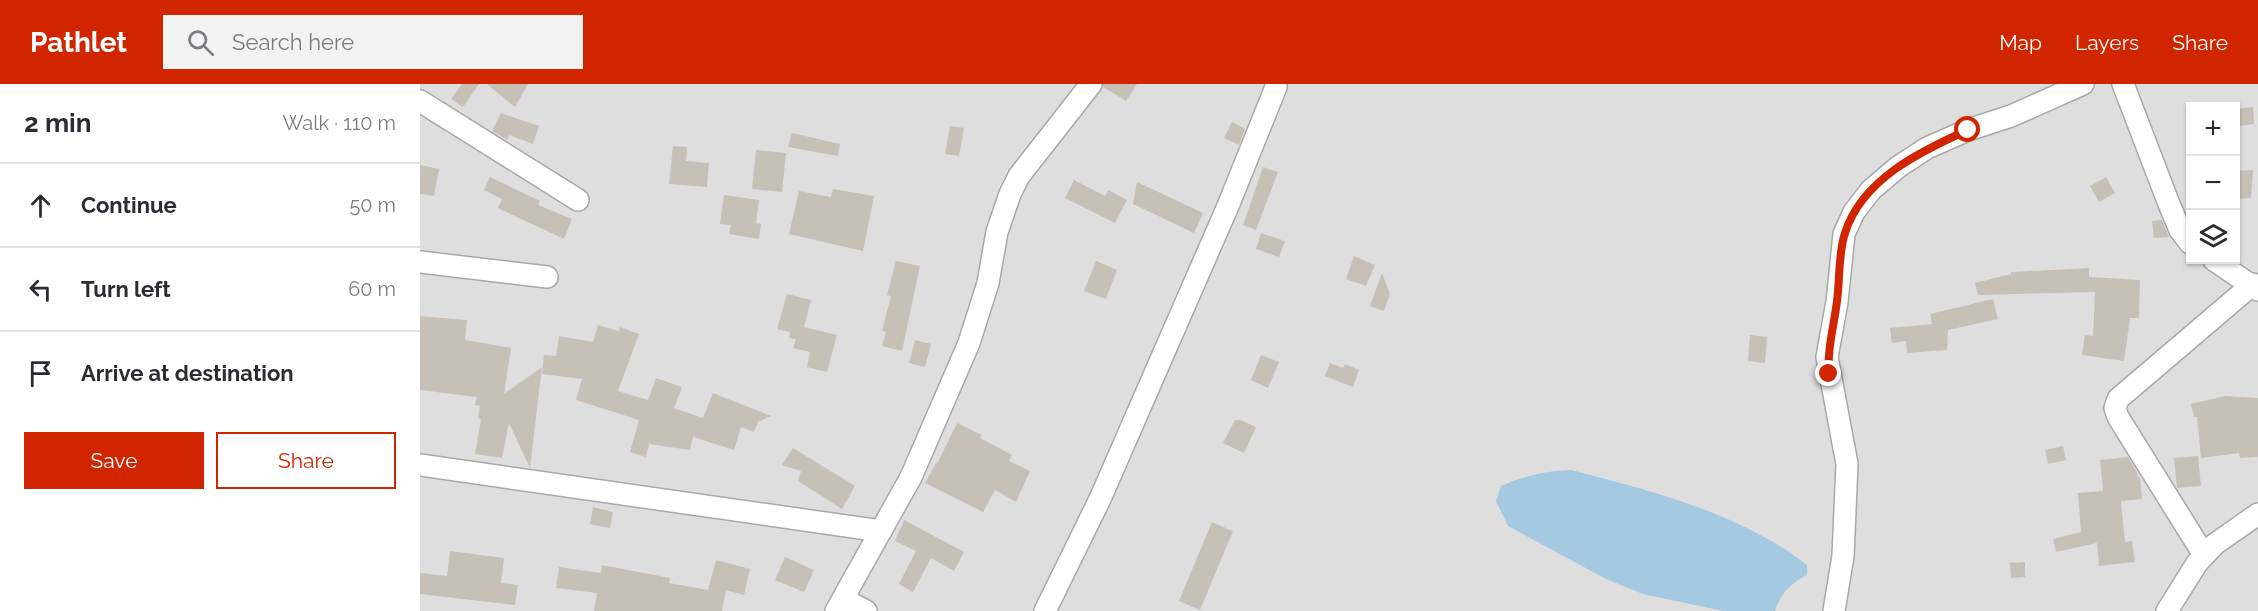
<!DOCTYPE html>
<html lang="en">
<head>
<meta charset="utf-8">
<style>
  body { margin:0; font-family:Raleway,sans-serif; background:#f2f2f3; color:#2b2b33 }
  .controls { position:absolute; right:18px; top:18px; display:grid; overflow:hidden; border-radius:0px; box-shadow:0 2px 4px #0004 }
  .controls button { width:54px; height:54px; display:grid; place-items:center; padding:0; border:0; border-bottom:2px solid #e1e1e2; background:#fff; color:#2b2b33; font:30px sans-serif }
  .stop { position:absolute; width:18px; height:18px; margin:-14px; border:4px solid #d12500; border-radius:50%; background:#fff }
  .stop.end { background:#d12500; border-color:#fff; box-shadow:0 2px 6px #0008 }
  .list { margin:0; padding:0; list-style:none }
  h2 { display:flex; justify-content:space-between; align-items:center; height:78px; margin:0; padding:0 24px; font-size:26px }
  h2 small { font-size:20px; font-weight:400; color:#7c7c81 }
  .list li { display:grid; grid-template-columns:39px 1fr auto; gap:18px; align-items:center; box-sizing:border-box; height:84px; padding:0 24px; border-top:2px solid #e1e1e2 }
  .list b { display:block; font-size:22px; white-space:nowrap }
  .list em { font-size:20px; font-style:normal; color:#7c7c81 }
  .actions { display:flex; gap:12px; padding:18px 24px }
  .actions a { flex:1; padding:14px 0; border:2px solid #d12500; border-radius:0px; text-align:center; font-size:21px; color:#d12500 }
  .actions .main { background:#d12500; color:#fff }
  .icon { flex:none; width:33px; height:33px; fill:none; stroke:currentColor; stroke-width:2; stroke-linecap:round; stroke-linejoin:round }
  .map { position:relative; flex:none; width:1838px; height:527px; overflow:hidden }
  header { display:flex; align-items:center; gap:36px; box-sizing:border-box; height:84px; padding:0 30px; background:#d12500; color:#fff }
  header strong { font-size:28px }
  nav { display:flex; gap:33px; margin-inline-start:auto; font-size:21px }
  .search { width:420px; height:54px; background:#f2f2f3; display:flex; align-items:center; gap:15px; box-sizing:border-box; padding:0 21px; border-radius:0px; color:#7c7c81; font-size:22px }
  main { display:flex }
  aside { flex:1; background:#fff }
  .map>svg:first-child { display:block }
</style>
</head>
<body>
<header>
<strong>Pathlet</strong>
<div class="search"><svg class="icon" aria-label="search" viewBox="0 0 24 24"><circle cx="10" cy="10" r="6"/><path d="M15 15l6 6"/></svg>Search here</div>
<nav><a>Map</a><a>Layers</a><a>Share</a></nav>
</header>
<main>
<aside>
<h2>2 min<small>Walk · 110 m</small></h2>
<ul class="list">
<li><svg class="icon" aria-label="ahead" viewBox="0 0 24 24"><path d="M12 20V5M6 11l6-6 6 6"/></svg><div><b>Continue</b></div><em>50 m</em></li>
<li><svg class="icon" aria-label="left" viewBox="0 0 24 24"><path d="M17 20v-9H6M10 6l-5 5 5 5"/></svg><div><b>Turn left</b></div><em>60 m</em></li>
<li><svg class="icon" aria-label="arrive" viewBox="0 0 24 24"><path d="M6 21V4h12l-3 4 3 4H6"/></svg><div><b>Arrive at destination</b></div></li>
</ul>
<div class="actions"><a class="main">Save</a><a>Share</a></div>
</aside>
<div class="map">
<svg width="1838" height="527" viewBox="0 0 1838 527">
  <rect width="100%" height="100%" fill="#f2f0e7"/>
  <path fill="#dfdede" fill-rule="evenodd" d="M0 0H1838V527H0ZM1770 22H1816V176H1770Z"/>
  <path fill="#a5c9e1" d="M1151 386C1232 407 1320 429 1387 481V491C1371 499 1360 510 1355 527H1303L1223 510 1186 495 1088 442 1076 417 1081 402C1104 392 1125 387 1151 386Z"/>
  <g fill="#c7c0b6">
    <polygon points="42,0 59,0 43,23 31,15"/>
    <polygon points="67,0 108,0 95,23"/>
    <polygon points="683,0 717,0 706,17 683,3"/>
    <polygon points="1833,23 1834,40 1818,42 1816,25"/>
    <polygon points="81,29 119,42 113,60 89,51 87,56 72,47"/>
    <polygon points="812,38 825,45 819,61 804,54"/>
    <polygon points="530,42 544,44 539,72 525,70"/>
    <polygon points="372,49 420,60 418,72 368,63"/>
    <polygon points="253,62 267,63 266,77 289,79 287,103 249,100"/>
    <polygon points="336,66 366,69 362,108 332,105"/>
    <polygon points="0,81 19,85 14,112 0,110"/>
    <polygon points="843,83 858,88 836,146 823,141"/>
    <polygon points="1833,86 1831,114 1815,115 1815,87"/>
    <polygon points="70,93 120,117 118,121 152,135 144,155 78,124 82,115 64,106"/>
    <polygon points="1686,93 1695,109 1679,118 1670,102"/>
    <polygon points="654,96 685,112 688,106 707,116 695,139 645,114"/>
    <polygon points="717,98 783,129 774,149 713,120"/>
    <polygon points="413,105 454,112 443,167 369,150 379,107 411,113"/>
    <polygon points="304,111 339,116 336,139 341,140 339,155 309,150 311,141 300,140"/>
    <polygon points="1742,136 1749,153 1734,154 1732,137"/>
    <polygon points="841,149 865,157 859,173 836,165"/>
    <polygon points="934,172 955,181 946,202 926,195"/>
    <polygon points="476,177 500,182 482,267 462,262 466,248 462,247 471,212 467,211"/>
    <polygon points="676,177 697,186 686,215 664,207"/>
    <polygon points="1669,184 1669,193 1720,196 1719,234 1710,234 1704,277 1662,271 1665,251 1673,252 1675,208 1558,211 1555,199 1591,190 1591,188"/>
    <polygon points="962,189 970,210 964,227 950,222"/>
    <polygon points="367,210 391,216 384,243 417,251 407,288 387,283 390,268 373,264 376,255 369,254 370,248 357,245"/>
    <polygon points="1573,215 1578,235 1528,246 1527,266 1487,269 1486,257 1472,259 1470,244 1512,240 1510,230"/>
    <polygon points="0,232 47,236 45,256 91,264 84,310 122,283 110,384 89,339 82,374 55,370 61,336 58,333 60,322 55,321 57,313 0,306"/>
    <polygon points="178,241 199,247 200,243 219,250 198,307 228,316 236,294 262,303 254,324 283,334 293,309 351,332 338,338 334,348 321,343 314,366 273,353 270,366 229,360 226,373 210,368 219,336 156,316 162,295 122,290 124,271 136,272 139,252 173,258"/>
    <polygon points="1330,251 1347,253 1345,279 1328,277"/>
    <polygon points="495,256 511,260 505,283 489,279"/>
    <polygon points="841,271 859,278 848,304 831,296"/>
    <polygon points="910,279 923,284 925,280 939,286 933,303 905,292"/>
    <polygon points="1805,312 1838,314 1838,373 1820,374 1819,369 1781,374 1777,333 1774,333 1771,320"/>
    <polygon points="815,336 821,336 836,343 824,369 803,359"/>
    <polygon points="537,339 562,351 560,354 592,371 589,377 610,387 596,418 575,406 563,428 505,399 516,379 517,380"/>
    <polygon points="1643,362 1646,376 1628,380 1625,366"/>
    <polygon points="373,364 435,402 422,425 378,397 381,387 362,381"/>
    <polygon points="1778,372 1781,402 1757,404 1754,374"/>
    <polygon points="1708,373 1717,388 1718,394 1720,393 1722,415 1701,417 1705,458 1712,457 1715,478 1679,482 1677,459 1636,468 1633,455 1661,448 1658,409 1683,407 1680,376"/>
    <polygon points="173,423 193,428 190,444 170,440"/>
    <polygon points="484,436 544,468 534,487 511,474 493,508 479,500 496,467 475,457"/>
    <polygon points="792,438 813,447 780,526 759,517"/>
    <polygon points="30,467 84,474 81,499 98,501 95,521 0,510 0,489 27,492"/>
    <polygon points="365,473 394,486 384,508 355,496"/>
    <polygon points="296,476 330,485 324,511 306,506 302,527 174,527 177,509 136,504 139,483 181,489 182,481 250,494 249,499 288,506"/>
    <polygon points="1605,478 1605,493 1591,494 1590,479"/>
  </g>
  <g fill="none" stroke-linecap="round" stroke-linejoin="round">
    <defs>
      <g id="street">
        <polyline points="1703,0 1749,120 1760,146 1770,159"/>
        <polyline points="0,17 158,116"/>
        <polyline points="1794,176 1838,206"/>
        <polyline points="0,178 127,193"/>
        <polyline points="0,381 461,447"/>
        <polyline points="1784,471 1698,333 1695,324 1698,315 1833,200"/>
        <polyline points="423,515 446,527"/>
        <polyline points="416,527 491,393 549,259 568,199 577,148 590,110 599,92 671,0"/>
        <polyline points="625,527 680,415 808,122 856,3"/>
        <polyline points="1414,527 1423,472 1427,380 1407,273 1417,218 1424,150 1434,128 1451,106 1478,83 1507,64 1548,46 1591,32 1663,0"/>
        <polyline points="1747,527 1777,479 1795,460 1838,430"/>
      </g>
    </defs>
    <use href="#street" stroke="#a8a8a8" stroke-width="24"/>
    <use href="#street" stroke="#fff" stroke-width="21"/>
  </g>
  <g fill="none" stroke-linecap="round" stroke-linejoin="round">
    <path stroke="#d12500" stroke-width="8" d="M1409 290C1407 265 1414 242 1417 217 1420 196 1418 170 1425 149 1442 95 1501 67 1548 46"/>
  </g>
</svg>
<div class="controls">
<button>+</button>
<button>−</button>
<button><svg class="icon" aria-label="layers" viewBox="0 0 24 24"><path d="M12 4l9 5-9 5-9-5zM3 14l9 5 9-5"/></svg></button>
</div>
<div class="stop" style="left:1548px;top:46px"></div>
<div class="stop end" style="left:1409px;top:290px"></div>
</div>
</main>
</body>
</html>
